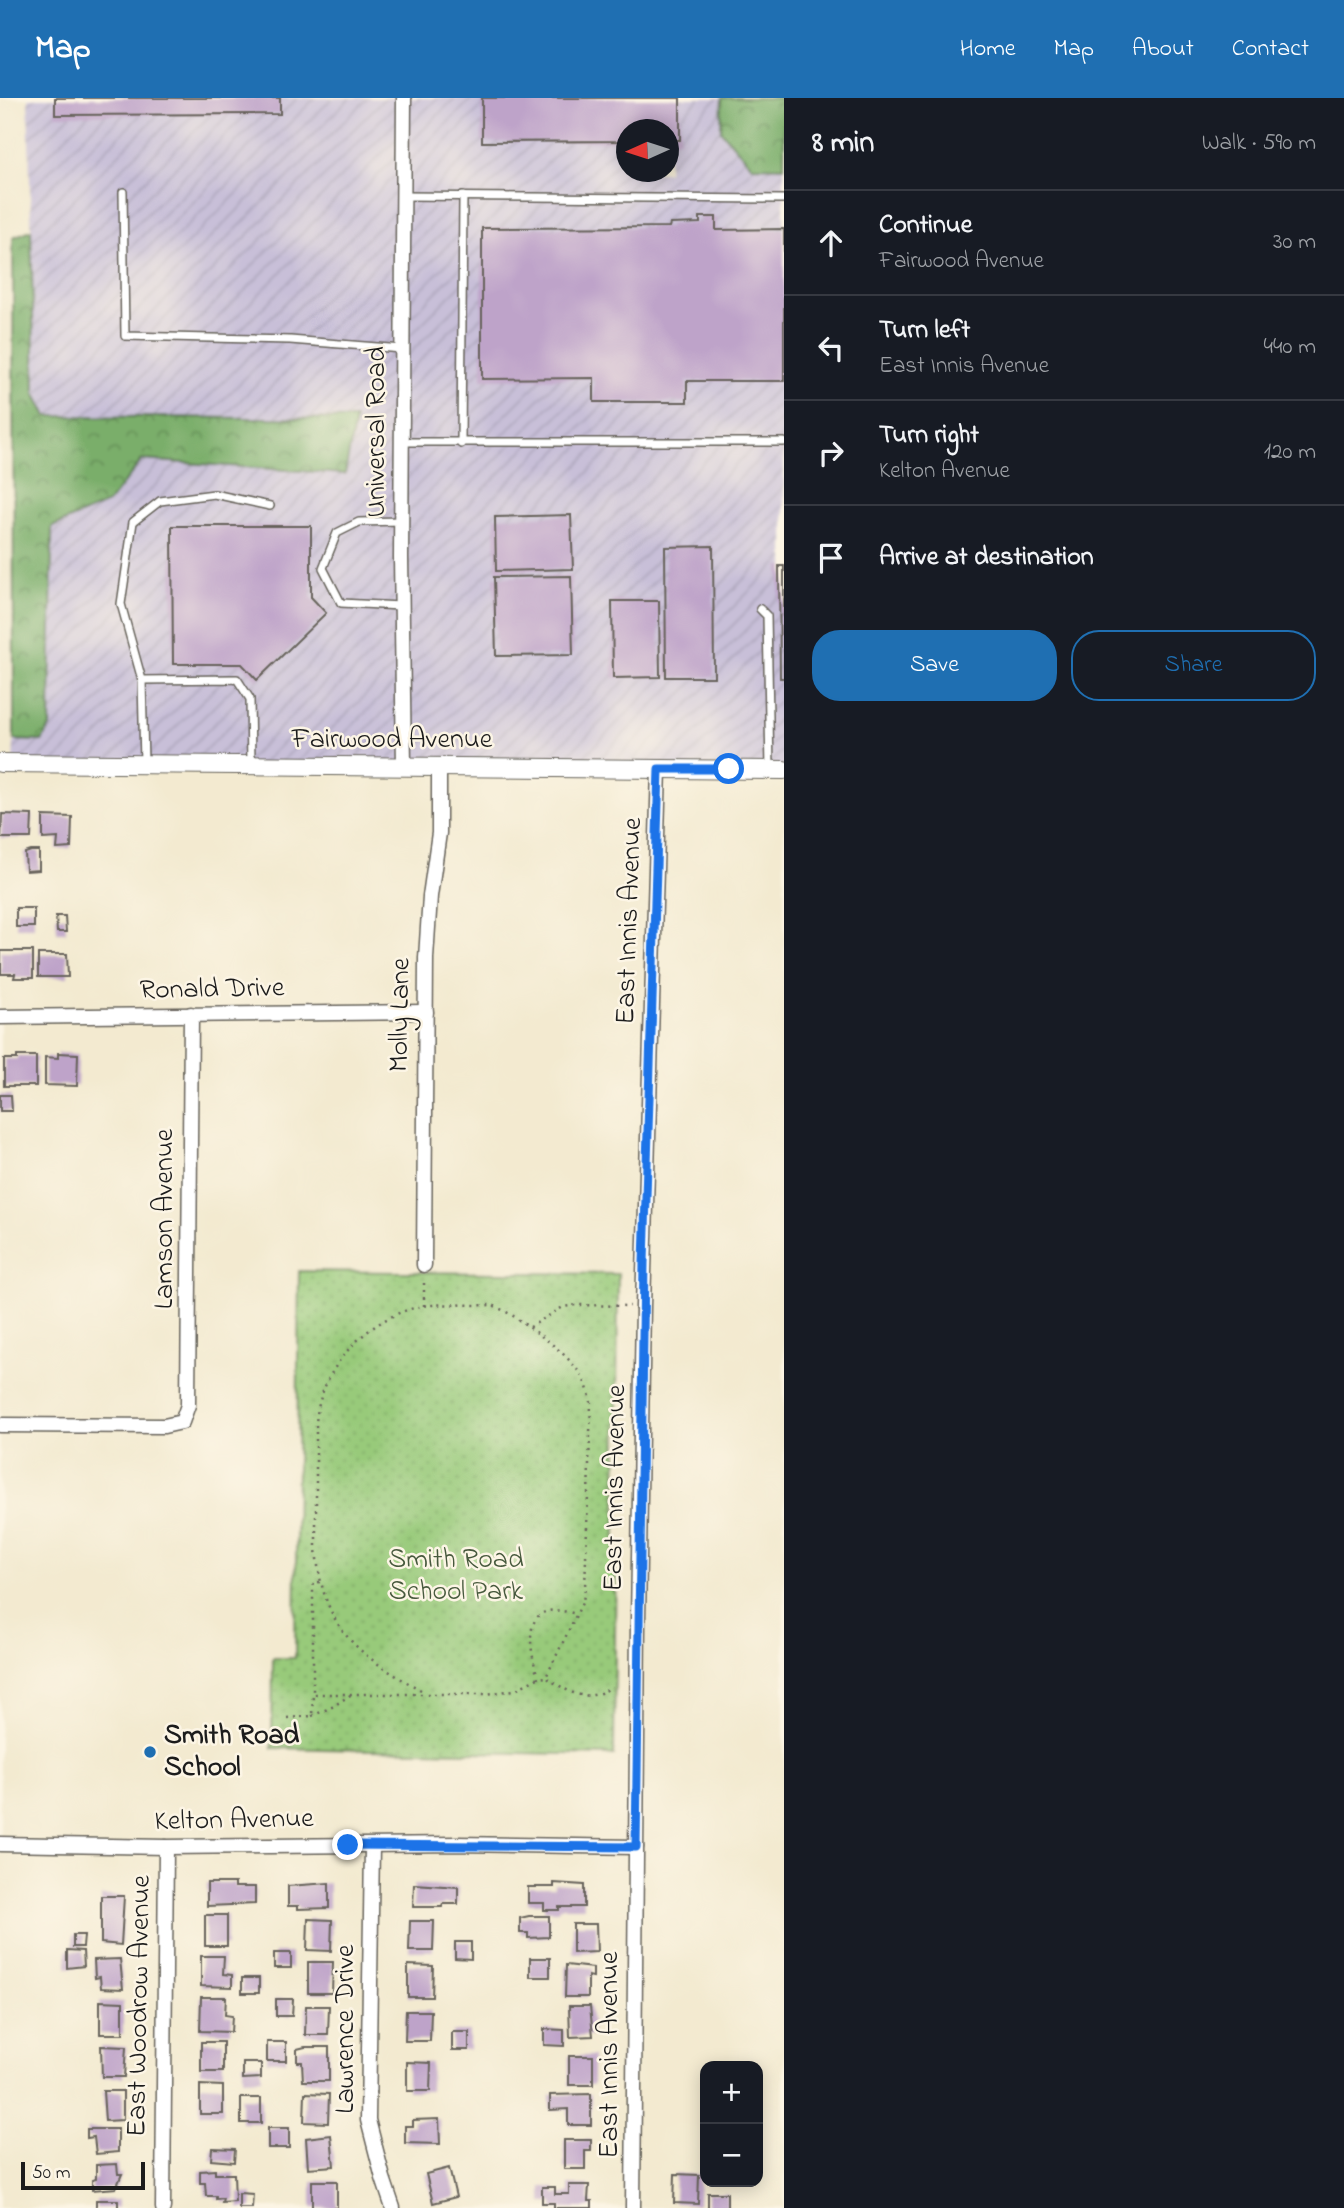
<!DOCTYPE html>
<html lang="en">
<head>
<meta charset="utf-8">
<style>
  body { margin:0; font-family:"Indie Flower",sans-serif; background:#242831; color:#f1f3f6 }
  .controls { position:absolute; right:21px; bottom:21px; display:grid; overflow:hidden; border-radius:14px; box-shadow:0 4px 18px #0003 }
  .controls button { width:63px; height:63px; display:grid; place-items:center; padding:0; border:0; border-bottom:2px solid #363941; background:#171b24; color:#f1f3f6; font:35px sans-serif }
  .compass { position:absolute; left:616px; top:21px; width:63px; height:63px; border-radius:50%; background:#171b24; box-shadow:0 4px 18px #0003; rotate:267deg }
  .scale { position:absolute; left:21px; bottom:18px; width:124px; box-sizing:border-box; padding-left:7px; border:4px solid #1c1c1c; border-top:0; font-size:19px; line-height:24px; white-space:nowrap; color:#1c1c1c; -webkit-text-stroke:5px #fcf5e5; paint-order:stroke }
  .stop { position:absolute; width:21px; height:21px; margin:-16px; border:5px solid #1a73e8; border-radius:50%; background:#fff }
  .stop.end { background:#1a73e8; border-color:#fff; box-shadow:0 2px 7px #0008 }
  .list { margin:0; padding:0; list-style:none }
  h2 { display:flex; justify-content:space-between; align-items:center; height:91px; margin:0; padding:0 28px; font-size:30px }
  h2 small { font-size:23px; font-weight:400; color:#9ea1a6 }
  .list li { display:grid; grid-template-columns:46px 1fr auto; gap:21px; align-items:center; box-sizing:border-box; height:105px; padding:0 28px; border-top:2px solid #363941 }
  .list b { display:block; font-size:26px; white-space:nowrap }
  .list p { margin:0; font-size:23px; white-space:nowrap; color:#9ea1a6 }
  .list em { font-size:23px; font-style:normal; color:#9ea1a6 }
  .actions { display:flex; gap:14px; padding:21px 28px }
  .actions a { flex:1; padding:16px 0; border:2px solid #1f6fb2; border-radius:28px; text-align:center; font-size:24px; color:#1f6fb2 }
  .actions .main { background:#1f6fb2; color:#fff }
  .icon { flex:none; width:38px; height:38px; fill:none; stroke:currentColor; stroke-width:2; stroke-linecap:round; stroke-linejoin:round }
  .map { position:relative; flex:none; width:784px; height:2110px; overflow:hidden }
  header { display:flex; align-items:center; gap:42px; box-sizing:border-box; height:98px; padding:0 35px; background:#1f6fb2; color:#fff }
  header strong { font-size:33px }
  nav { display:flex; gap:38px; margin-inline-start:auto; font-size:24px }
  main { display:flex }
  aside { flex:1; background:#171b24 }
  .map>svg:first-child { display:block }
</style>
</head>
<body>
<header>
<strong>Map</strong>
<nav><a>Home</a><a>Map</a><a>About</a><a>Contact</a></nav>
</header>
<main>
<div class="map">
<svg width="784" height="2110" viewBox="0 0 784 2110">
  <defs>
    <pattern id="industrial-furrows" width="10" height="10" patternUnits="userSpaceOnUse" patternTransform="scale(1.75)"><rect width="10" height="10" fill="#c8bfd8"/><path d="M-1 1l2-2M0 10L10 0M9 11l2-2" fill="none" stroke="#aba4b9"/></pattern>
    <pattern id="forest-crowns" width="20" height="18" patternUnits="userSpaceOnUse" patternTransform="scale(1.75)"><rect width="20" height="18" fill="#7aae6a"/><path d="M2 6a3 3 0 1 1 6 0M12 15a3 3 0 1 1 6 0" fill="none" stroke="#638d56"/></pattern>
    <pattern id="park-dots" width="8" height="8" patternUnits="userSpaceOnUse" patternTransform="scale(1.75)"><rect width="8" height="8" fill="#98ca7a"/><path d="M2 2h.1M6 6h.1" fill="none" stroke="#82ad69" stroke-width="1.8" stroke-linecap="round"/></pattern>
  </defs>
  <rect width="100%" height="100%" fill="#fcf5e5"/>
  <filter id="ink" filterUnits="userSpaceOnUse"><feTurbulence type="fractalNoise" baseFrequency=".0143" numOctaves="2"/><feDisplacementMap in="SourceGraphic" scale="14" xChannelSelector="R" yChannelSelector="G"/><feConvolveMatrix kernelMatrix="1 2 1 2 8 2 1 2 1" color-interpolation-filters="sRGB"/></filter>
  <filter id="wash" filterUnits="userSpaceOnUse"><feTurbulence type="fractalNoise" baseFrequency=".00686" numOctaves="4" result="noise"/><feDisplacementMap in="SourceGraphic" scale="28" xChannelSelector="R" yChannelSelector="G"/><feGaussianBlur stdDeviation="1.57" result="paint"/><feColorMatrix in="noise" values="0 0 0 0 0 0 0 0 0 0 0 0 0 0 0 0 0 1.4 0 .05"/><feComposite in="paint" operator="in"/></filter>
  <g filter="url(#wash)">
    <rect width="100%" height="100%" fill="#f3ead0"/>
    <path fill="url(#industrial-furrows)" fill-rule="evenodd" d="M28 0H722L721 34 752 68 784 69V674L13 667 14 642 42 643 50 629 52 429 108 405 142 362 344 376 354 321 47 318 35 295ZM626 32H668V74H626Z"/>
    <g fill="url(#forest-crowns)" stroke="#4b6543" stroke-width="2">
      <polygon points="722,0 784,0 784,69 752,68 721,33"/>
      <polygon points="31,132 35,295 47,318 355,321 345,376 142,362 108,405 52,429 50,629 42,643 14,642 13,139"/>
    </g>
    <polygon fill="url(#park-dots)" stroke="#5a734b" stroke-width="2" points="299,1173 618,1176 614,1657 272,1650 273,1560 295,1560"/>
    <g id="blocks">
      <g fill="#bea3c9">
        <polygon points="55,0 280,0 280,16 55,17"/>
        <polygon points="482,0 680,0 680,42 668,42 668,32 626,32 626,43 482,44"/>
        <polygon points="700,119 716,119 716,132 784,131 784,283 687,283 687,304 594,304 594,280 482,281 482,130 669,129 670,126 700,125"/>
        <polygon points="571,417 573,471 496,473 495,419"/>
        <polygon points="172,428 311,428 311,499 326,515 257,582 242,566 173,566"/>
        <polygon points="713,448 714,579 666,579 665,449"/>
        <polygon points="779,468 784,468 784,580 780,580"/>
        <polygon points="571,478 573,557 496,558 494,479"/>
        <polygon points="612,503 659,503 660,579 613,580"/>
        <polygon points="2,716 32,717 31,740 1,740"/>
        <polygon points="43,718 72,719 71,750 57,751 58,740 43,741"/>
        <polygon points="31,753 39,753 39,772 26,773 25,755"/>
        <rect x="16" y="810" width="18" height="19"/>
        <polygon points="56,818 65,818 66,834 57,834"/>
        <polygon points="1,853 33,853 33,880 14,880 15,876 1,876"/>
        <polygon points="38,856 67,856 68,879 38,879"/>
        <polygon points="58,955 78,956 77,988 45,987 45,959 58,960"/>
        <polygon points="17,958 36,958 36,988 4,988 4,961 17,961"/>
        <polygon points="0,997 11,997 12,1013 0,1013"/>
        <polygon points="207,1785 235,1785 235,1789 255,1789 255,1806 207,1808"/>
        <polygon points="329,1785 329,1810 298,1811 298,1808 288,1808 288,1788"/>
        <polygon points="554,1785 584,1787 584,1809 559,1809 559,1812 544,1812 544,1805 528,1805 528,1789 554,1789"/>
        <polygon points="414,1786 458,1789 458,1806 443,1806 442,1809 413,1809"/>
        <polygon points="101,1798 124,1798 121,1847 101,1845"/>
        <rect x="205" y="1817" width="22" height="31"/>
        <polygon points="529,1818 549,1818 549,1839 528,1840 528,1835 520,1835 520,1820"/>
        <polygon points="308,1821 332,1822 331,1853 307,1852"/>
        <polygon points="410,1823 434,1823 433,1853 409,1853"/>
        <polygon points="573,1826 596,1826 597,1854 573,1855"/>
        <polygon points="73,1837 84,1837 83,1849 73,1849"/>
        <polygon points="455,1844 471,1844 471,1861 455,1860"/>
        <polygon points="67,1852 83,1853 84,1868 67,1870"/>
        <rect x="274" y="1855" width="17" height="15"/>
        <polygon points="201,1858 224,1858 223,1876 232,1877 232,1889 201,1888"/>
        <rect x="530" y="1860" width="20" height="19"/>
        <polygon points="120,1861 123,1891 101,1890 100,1879 95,1880 94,1862"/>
        <polygon points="308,1864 333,1864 332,1895 308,1895"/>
        <polygon points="408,1867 433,1868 432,1899 408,1899"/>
        <polygon points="566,1867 593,1870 593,1879 588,1878 588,1899 565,1899"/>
        <rect x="242" y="1880" width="17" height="15"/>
        <polygon points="201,1899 226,1899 225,1917 232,1918 231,1934 200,1933"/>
        <polygon points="276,1901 293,1901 292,1918 276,1918"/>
        <polygon points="100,1903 123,1904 123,1936 100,1936"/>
        <polygon points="306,1908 329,1908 328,1937 305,1937"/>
        <polygon points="569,1908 590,1908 593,1938 570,1939"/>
        <polygon points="406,1913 431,1913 430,1943 405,1943"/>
        <polygon points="544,1931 564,1932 564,1948 544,1947"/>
        <rect x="452" y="1934" width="17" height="18"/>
        <rect x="201" y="1944" width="22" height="30"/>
        <rect x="267" y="1944" width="19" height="19"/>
        <polygon points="101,1948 126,1949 124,1979 102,1979"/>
        <polygon points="305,1949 329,1949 329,1983 303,1983 302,1964 297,1964 297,1951"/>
        <rect x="569" y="1958" width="24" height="29"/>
        <polygon points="407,1964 431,1965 430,1993 407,1993"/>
        <polygon points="243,1965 261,1965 261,1980 243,1981"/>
        <polygon points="200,1987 223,1988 223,2016 200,2016"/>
        <polygon points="103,1993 123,1993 123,2022 105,2023"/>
        <polygon points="305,1995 329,1996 328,2025 304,2024"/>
        <polygon points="591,1996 591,2027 568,2027 568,2011 550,2012 550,1997"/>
        <rect x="241" y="2000" width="20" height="25"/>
        <polygon points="439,2021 440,2046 405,2045 405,2028 413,2028 413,2022"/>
        <rect x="268" y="2030" width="21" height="20"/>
        <polygon points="87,2031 118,2031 118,2054 96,2056 94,2039 87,2040"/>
        <polygon points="331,2037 334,2068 308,2070 306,2040"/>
        <polygon points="564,2042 591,2042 591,2053 585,2053 585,2071 564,2071"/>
        <polygon points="212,2050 235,2051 234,2064 211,2062"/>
        <polygon points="117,2066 118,2076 122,2076 116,2090 92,2092 92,2082 96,2081 96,2067"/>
        <polygon points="449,2070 456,2099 433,2105 426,2076"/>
        <polygon points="215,2072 215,2076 234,2076 235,2103 222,2104 223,2100 216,2101 216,2098 206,2098 205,2085 200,2085 200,2073"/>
        <polygon points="675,2076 699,2077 698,2106 674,2105"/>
        <rect x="312" y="2083" width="25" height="27"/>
        <polygon points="569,2087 589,2087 588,2103 592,2103 592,2110 554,2110 554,2105 542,2105 542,2089 555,2089 555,2096 569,2096"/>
        <polygon points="239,2095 253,2096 252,2110 239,2110"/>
        <rect x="708" y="2095" width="19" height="15"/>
        <rect x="96" y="2102" width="22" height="8"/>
      </g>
    </g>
  </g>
  <g filter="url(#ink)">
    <use href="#blocks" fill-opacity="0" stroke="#67645b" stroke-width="2"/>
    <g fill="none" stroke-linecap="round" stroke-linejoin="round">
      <defs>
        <g id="service">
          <polyline points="123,94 125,238 290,242 402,251"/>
          <polyline points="404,98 784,101"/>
          <polyline points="402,344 784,344"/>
          <polyline points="461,346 463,98"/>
          <polyline points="401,508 341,505 323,470 337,435 359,424 401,423"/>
          <polyline points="760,511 767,518 770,671"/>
          <polyline points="142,582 237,581 250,601 251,666"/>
          <polyline points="144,665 142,582 121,506 133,424 160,403 214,396 270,408"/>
        </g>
        <g id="minor">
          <polyline points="404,668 401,459 404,0"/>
          <polyline points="0,919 426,914"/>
          <polyline points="424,1167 426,860 430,798 439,735 439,668"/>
          <polyline points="0,1327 164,1328 182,1324 188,1307 191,916"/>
          <polyline points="0,1746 166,1749 458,1746 636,1749"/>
          <polyline points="372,1748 368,2022 383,2080 393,2110"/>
          <polyline points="163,2110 166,1749"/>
          <polyline points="633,2110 638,1523 643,1208 659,671"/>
        </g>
        <polyline id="tertiary" points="0,665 784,672"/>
      </defs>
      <use href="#service" stroke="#67645b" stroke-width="10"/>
      <use href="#minor" stroke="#67645b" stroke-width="17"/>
      <use href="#tertiary" stroke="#67645b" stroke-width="20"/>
      <g stroke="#67645b" stroke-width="2.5" stroke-dasharray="2 5" stroke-linecap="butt">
        <polyline points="424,1208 424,1180"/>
        <polyline points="530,1229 563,1209 576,1207 630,1208"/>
        <polyline points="320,1484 314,1485 313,1491 313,1596 487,1596 514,1592 538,1580 546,1579"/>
        <path d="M538 1580C533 1561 521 1520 548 1513 557 1511 568 1514 577 1516"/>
        <path d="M421 1592C356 1556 323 1531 316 1451V1327C318 1273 365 1221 418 1209 441 1204 469 1208 493 1207L512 1217C543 1240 586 1264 591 1305L585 1490 583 1503 546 1579C570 1595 585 1606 612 1589"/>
        <polyline points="312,1618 332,1609 352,1596"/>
        <polyline points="287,1620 312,1618 313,1596"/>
      </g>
      <use href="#service" stroke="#fff" stroke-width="7"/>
      <use href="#minor" stroke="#fff" stroke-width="14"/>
      <use href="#tertiary" stroke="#fff" stroke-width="18"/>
    </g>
  </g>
  <g fill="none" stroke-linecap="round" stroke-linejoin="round" filter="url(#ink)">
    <polyline stroke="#1a73e8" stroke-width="9" points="348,1747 636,1749 644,1165 659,671 729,671"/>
  </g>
  <circle fill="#1f6fb2" stroke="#fcf5e5" stroke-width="2.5" cx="150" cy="1654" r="7"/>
  <g text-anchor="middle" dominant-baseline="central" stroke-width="5" stroke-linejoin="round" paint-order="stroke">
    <g font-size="28" fill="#1c1c1c" stroke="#fcf5e5">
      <text transform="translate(377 334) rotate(-90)">Universal Road</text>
      <text x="392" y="642">Fairwood Avenue</text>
      <text transform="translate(630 823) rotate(-88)">East Innis Avenue</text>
      <text transform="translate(212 892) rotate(-1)">Ronald Drive</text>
      <text transform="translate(401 917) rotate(-89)">Molly Lane</text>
      <text transform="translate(165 1121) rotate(-90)">Lamson Avenue</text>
      <text transform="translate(616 1390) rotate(-89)">East Innis Avenue</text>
      <text transform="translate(234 1723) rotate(-1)">Kelton Avenue</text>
      <text transform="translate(140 1908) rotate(-89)">East Woodrow Avenue</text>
      <text transform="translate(346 1931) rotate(-90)">Lawrence Drive</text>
      <text transform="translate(610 1957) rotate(-90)">East Innis Avenue</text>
    </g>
    <g font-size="28" fill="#47593d" stroke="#fcf5e5">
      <text x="456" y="1462">Smith Road<tspan x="456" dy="32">School Park</tspan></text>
    </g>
    <g font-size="28" font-weight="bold" fill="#1c1c1c" stroke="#fcf5e5" text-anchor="start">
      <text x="164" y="1638">Smith Road<tspan x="164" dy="32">School</tspan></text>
    </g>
  </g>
</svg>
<div class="controls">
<button>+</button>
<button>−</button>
</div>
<svg class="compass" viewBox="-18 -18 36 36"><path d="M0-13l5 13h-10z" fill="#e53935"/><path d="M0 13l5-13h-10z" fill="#9ea1a6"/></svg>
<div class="scale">50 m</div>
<div class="stop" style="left:729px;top:671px"></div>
<div class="stop end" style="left:348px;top:1747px"></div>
</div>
<aside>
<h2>8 min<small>Walk · 590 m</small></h2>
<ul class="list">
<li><svg class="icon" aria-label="ahead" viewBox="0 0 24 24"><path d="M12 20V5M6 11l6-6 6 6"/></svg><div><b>Continue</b><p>Fairwood Avenue</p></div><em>30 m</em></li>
<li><svg class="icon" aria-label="left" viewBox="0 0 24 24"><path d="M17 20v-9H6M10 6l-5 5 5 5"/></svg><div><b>Turn left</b><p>East Innis Avenue</p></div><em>440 m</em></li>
<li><svg class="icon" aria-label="right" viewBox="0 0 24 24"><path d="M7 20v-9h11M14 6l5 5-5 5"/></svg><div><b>Turn right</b><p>Kelton Avenue</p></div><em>120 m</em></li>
<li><svg class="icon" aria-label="arrive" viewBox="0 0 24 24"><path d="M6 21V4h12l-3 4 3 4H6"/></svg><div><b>Arrive at destination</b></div></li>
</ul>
<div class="actions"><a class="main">Save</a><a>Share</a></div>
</aside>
</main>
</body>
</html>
